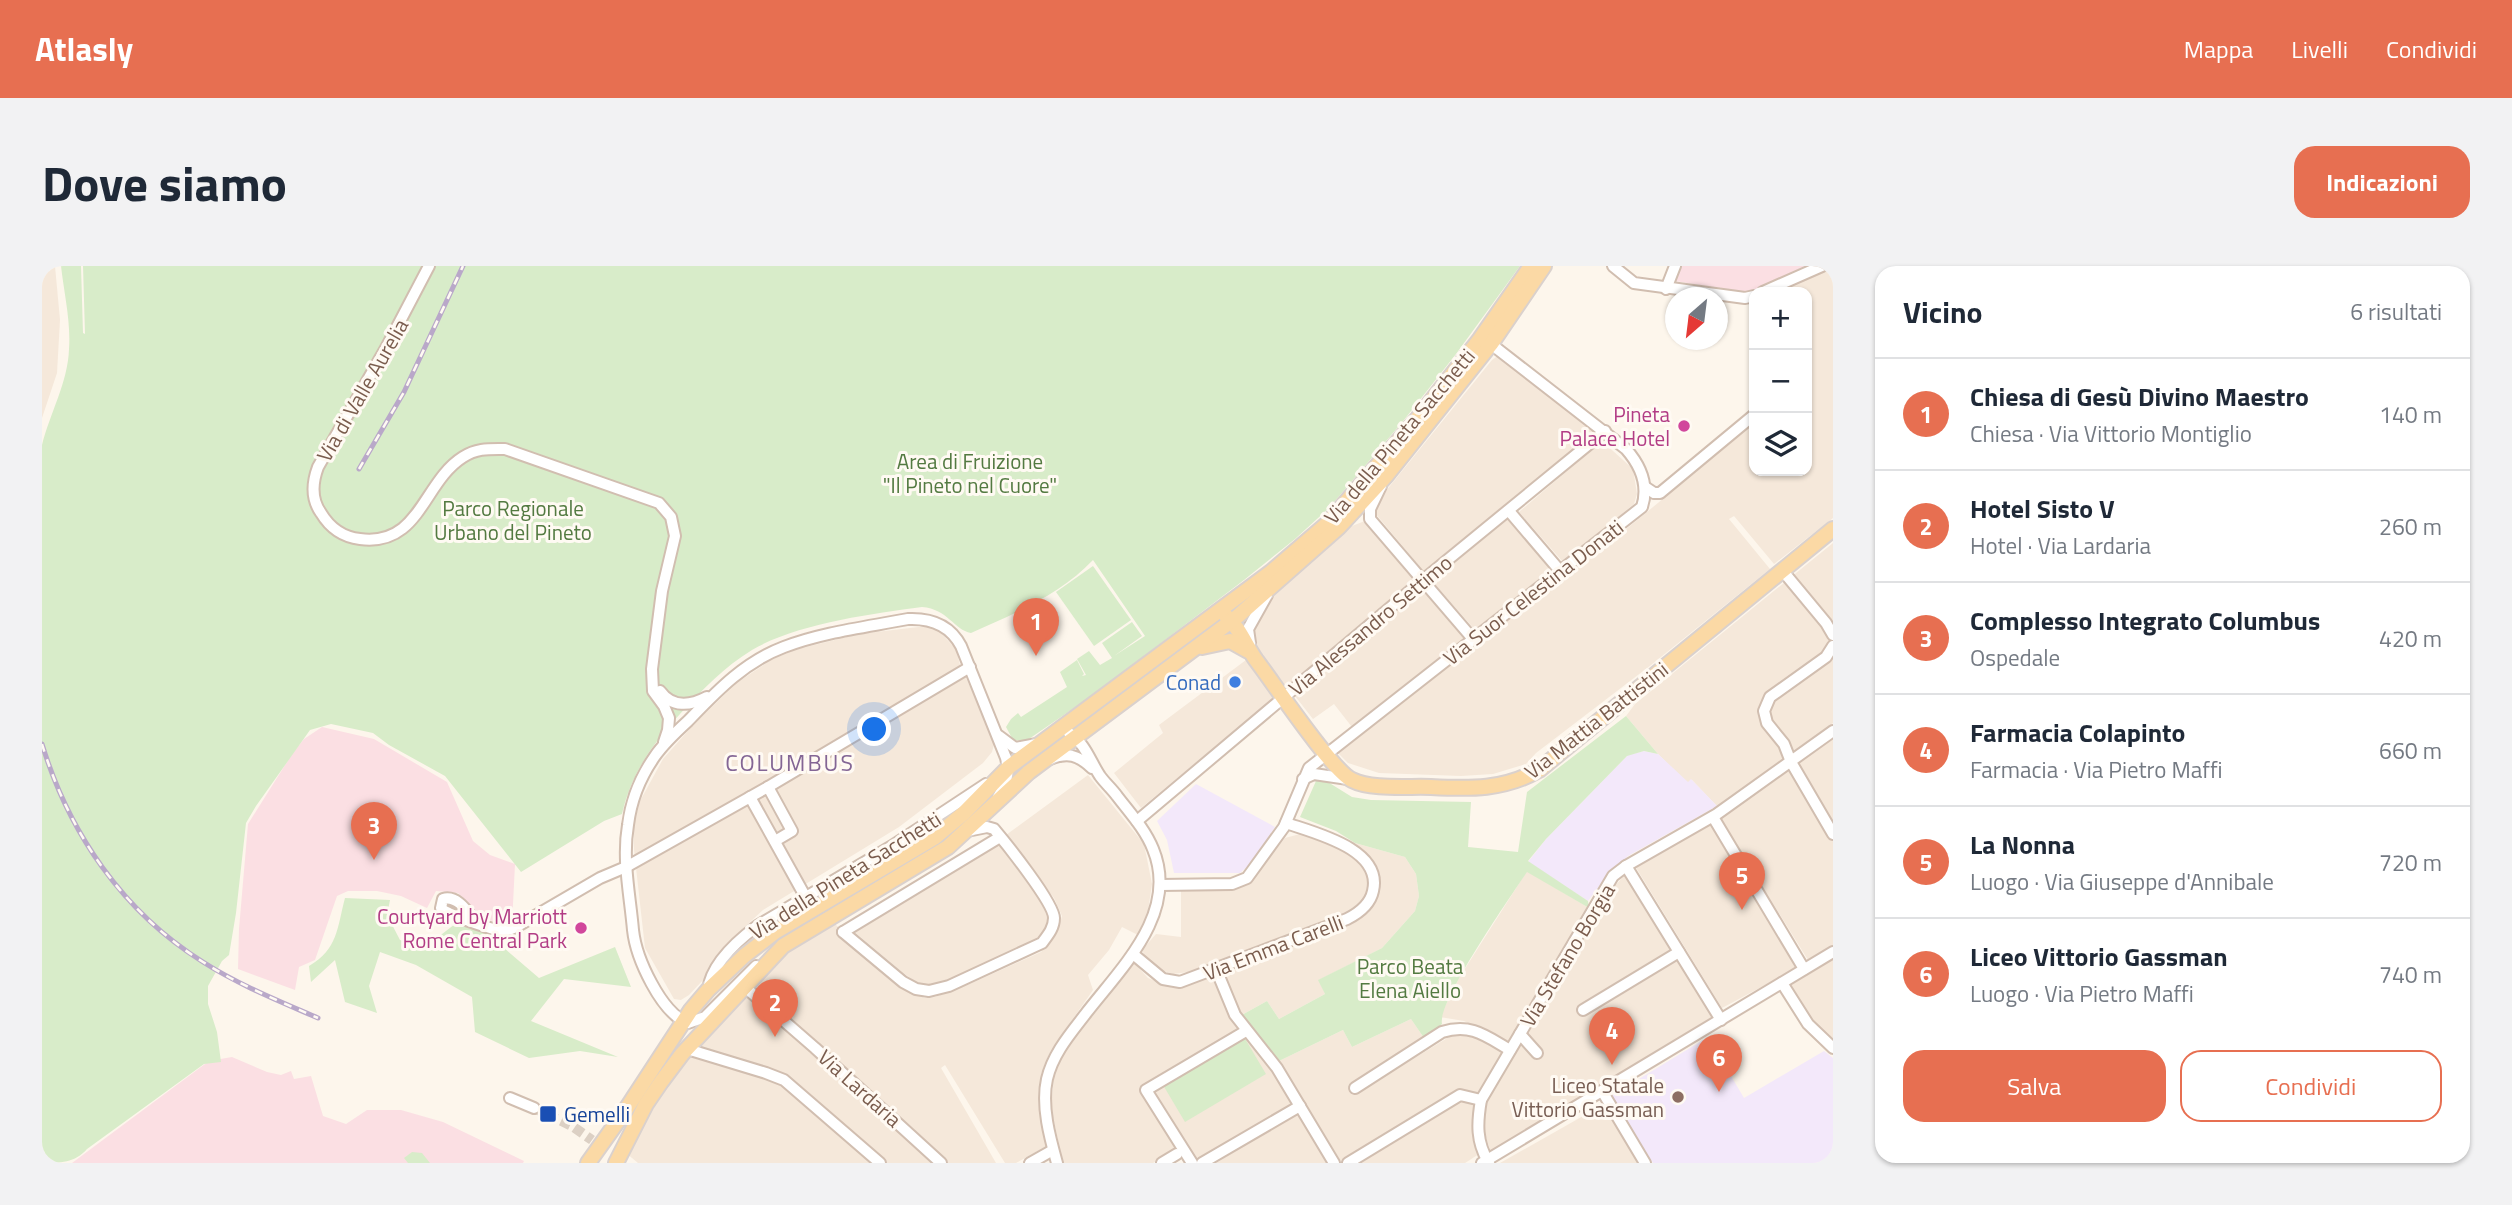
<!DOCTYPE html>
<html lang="it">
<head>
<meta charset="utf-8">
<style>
  body { margin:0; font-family:"Titillium Web",sans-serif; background:#f2f2f3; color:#1f2937 }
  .controls { position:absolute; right:21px; top:21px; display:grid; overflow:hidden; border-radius:14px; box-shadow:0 2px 5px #0004 }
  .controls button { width:63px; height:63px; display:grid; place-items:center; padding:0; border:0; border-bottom:2px solid #e0e1e3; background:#fff; color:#1f2937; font:35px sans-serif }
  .compass { position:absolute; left:1623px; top:21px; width:63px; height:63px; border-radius:50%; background:#fff; box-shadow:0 2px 5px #0004; rotate:208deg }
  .you { position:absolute; left:833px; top:464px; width:24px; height:24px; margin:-18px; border:5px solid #fff; border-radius:50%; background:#1a73e8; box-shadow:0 0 0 10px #1a73e833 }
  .badge { display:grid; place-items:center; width:46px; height:46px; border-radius:50%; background:#e76f51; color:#fff; font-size:23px; font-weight:700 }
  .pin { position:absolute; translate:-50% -58px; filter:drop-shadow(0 2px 4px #0008) }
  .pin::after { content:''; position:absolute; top:37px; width:24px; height:21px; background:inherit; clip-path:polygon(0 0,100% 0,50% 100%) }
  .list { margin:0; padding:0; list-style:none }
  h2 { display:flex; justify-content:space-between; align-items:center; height:91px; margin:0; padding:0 28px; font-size:30px }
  h2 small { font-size:23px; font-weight:400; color:#747a83 }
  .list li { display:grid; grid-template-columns:46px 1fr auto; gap:21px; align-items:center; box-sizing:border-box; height:112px; padding:0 28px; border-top:2px solid #e0e1e3 }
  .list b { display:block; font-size:26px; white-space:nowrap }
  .list p { margin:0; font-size:23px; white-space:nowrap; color:#747a83 }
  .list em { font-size:23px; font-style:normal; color:#747a83 }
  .actions { display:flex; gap:14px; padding:21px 28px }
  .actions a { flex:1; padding:16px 0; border:2px solid #e76f51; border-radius:21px; text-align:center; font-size:24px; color:#e76f51 }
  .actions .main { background:#e76f51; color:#fff }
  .icon { flex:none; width:38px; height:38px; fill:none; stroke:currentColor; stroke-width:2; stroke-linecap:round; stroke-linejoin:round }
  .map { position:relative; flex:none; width:1791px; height:897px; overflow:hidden; border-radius:21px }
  header { display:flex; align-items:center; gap:42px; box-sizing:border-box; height:98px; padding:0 35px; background:#e76f51; color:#fff }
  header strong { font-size:33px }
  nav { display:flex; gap:38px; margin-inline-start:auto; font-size:24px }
  .intro { display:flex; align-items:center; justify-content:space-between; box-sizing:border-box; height:168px; padding:0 42px }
  h1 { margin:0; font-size:49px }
  .button { padding:18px 32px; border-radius:21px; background:#e76f51; color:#fff; font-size:24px; font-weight:700 }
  main { display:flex; gap:42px; padding:0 42px }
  aside { flex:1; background:#fff; border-radius:21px; box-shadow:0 2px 5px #0004 }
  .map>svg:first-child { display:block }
</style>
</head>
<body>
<header>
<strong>Atlasly</strong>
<nav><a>Mappa</a><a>Livelli</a><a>Condividi</a></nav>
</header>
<div class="intro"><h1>Dove siamo</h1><a class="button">Indicazioni</a></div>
<main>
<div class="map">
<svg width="1791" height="897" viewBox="0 0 1791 897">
  <rect width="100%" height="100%" fill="#fdf6ec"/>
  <g fill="#f5e8da">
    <polygon points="0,0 13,0 18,54 15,107 0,152"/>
    <polygon points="1791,1 1791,252 1732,298 1692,250 1687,253 1728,303 1609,399 1494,487 1484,498 1451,508 1419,510 1337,507 1306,497 1294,485 1566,278 1712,158 1712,205 1765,205 1765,26 1737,26"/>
    <polygon points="1457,89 1555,165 1383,307 1333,247 1335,240 1343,226 1450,94"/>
    <polygon points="1560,175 1591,203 1595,228 1592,238 1521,296 1477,246"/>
    <polygon points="1468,251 1511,302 1433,364 1390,315"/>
    <polygon points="1323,255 1330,259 1377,314 1243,422 1212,376 1210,364 1217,348 1237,322 1302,263"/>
    <polygon points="1791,277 1791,457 1675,540 1650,514 1646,517 1616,488 1584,450 1593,438"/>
    <polygon points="1384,320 1426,372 1310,461 1292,438 1271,453 1253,430"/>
    <polygon points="885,360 894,362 914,383 918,399 953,475 950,486 941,497 857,561 721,644 693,670 662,713 647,729 639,734 632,733 603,682 592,584 592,559 598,535 621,493 652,458 696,416 729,394 752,384 817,368"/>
    <polygon points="1204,394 1233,431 1099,542 1072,507 1121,467 1117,459"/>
    <polygon points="1791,473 1791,679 1766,694 1678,552"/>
    <polygon points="1046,509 1102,578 1110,618 1106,645 1096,669 1080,661 1067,684 1046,709 1051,724 1008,786 999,808 998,823 1006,879 974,897 963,897 903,799 899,802 954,897 906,897 871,862 709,722 742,685 791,656 853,717 883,732 893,731 930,717 999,686 1016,664 1020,650 1012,632 964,569"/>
    <polygon points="1670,557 1757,701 1680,742 1593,600"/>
    <polygon points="1258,568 1301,584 1324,601 1328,622 1326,630 1309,647 1154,705 1131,708 1113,702 1103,690 1100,684 1114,668 1139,671 1139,624 1193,623 1206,618 1243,572"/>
    <polygon points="1313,577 1363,591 1374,608 1377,630 1373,645 1340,682 1277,714 1283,728 1237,753 1225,735 1198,750 1179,707 1258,678 1311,656 1327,646 1337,628 1338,612 1336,603 1328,591"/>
    <polygon points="957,578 1002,639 1007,650 1006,662 997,673 896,719 886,720 874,716 860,706 811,665"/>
    <polygon points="1485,605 1547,642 1468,778 1422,755 1398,751 1417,712"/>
    <polygon points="1584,607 1632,683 1537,739 1542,749 1637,692 1673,750 1449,886 1441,863 1445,836 1567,627"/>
    <polygon points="1791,693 1791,776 1765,750 1746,720"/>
    <polygon points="1091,696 1106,712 1131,722 1172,709 1184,741 1198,764 1100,823 1135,883 1111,897 1021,897 1009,842 1013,800 1019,785"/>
    <polygon points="705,728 894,897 845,897 734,804 652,783"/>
    <polygon points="1369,753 1382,772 1309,818 1315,827 1412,768 1428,768 1464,787 1438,828 1418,826 1300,897 1237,795 1301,764 1310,781"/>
    <polygon points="1204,768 1232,802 1253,839 1155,897 1109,826"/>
    <polygon points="646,787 735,815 831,897 596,897 584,887 620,822"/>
    <polygon points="1420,833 1435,835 1437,888 1423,897 1315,897"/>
    <polygon points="1564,837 1600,897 1458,897"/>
    <polygon points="1258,845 1289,897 1174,897"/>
  </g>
  <g fill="#f3e8fa">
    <polygon points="1602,485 1616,488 1646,516 1649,513 1675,540 1586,590 1564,611 1546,635 1486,596 1504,573 1586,489"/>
    <polygon points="1154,518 1233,561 1208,598 1198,607 1132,607 1125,574 1115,555"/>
    <polygon points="1666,771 1702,832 1782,785 1791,792 1791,897 1611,897 1569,830"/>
  </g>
  <g fill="#fbdfe3">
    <polygon points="1639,0 1764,0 1707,27 1633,15"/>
    <polygon points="280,461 332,473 405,516 431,575 448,589 473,598 470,658 450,655 436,648 416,627 394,625 385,642 359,630 335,625 306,625 295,630 273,694 257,701 253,724 196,703 197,663 206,558 250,488 262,473"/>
    <polygon points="190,791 225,806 239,809 249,805 252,813 269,810 281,850 304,858 325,844 359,844 401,856 482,895 481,897 30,897 167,795"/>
  </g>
  <g fill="#d8ecc9">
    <path d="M19 0H39L41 67 43 68 41 0H1478L1414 88 1362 154 1287 242 1253 273 1202 314 1048 431 984 475 971 474 964 461 969 453 976 447 979 451 1025 421 1018 406 1035 394 1042 408 1040 410 1044 409 1035 393 1047 385 1058 399 1070 392 1060 377 1090 356 1100 370 1072 390 1103 370 1051 294C1019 328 972 348 929 367 912 364 906 343 880 341 828 348 754 358 710 384 682 401 660 424 638 448 611 477 589 508 580 548L562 555 479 606 403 510 347 479 331 467 289 458 268 464 214 540 204 557 194 647 187 689 180 695 166 720V738L175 766 179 796 162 798 45 883C33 897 18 897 0 897V179C8 147 26 116 27 83 29 56 22 27 19 0Z"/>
    <polygon points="1051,300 1089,354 1052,380 1014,326"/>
    <path d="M1584 450 1616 488 1602 485 1585 490 1504 573 1486 595 1546 635 1547 642 1485 606C1469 630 1395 736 1400 758L1382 772 1369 753 1310 781 1301 764 1237 795 1198 750 1225 735 1237 753 1283 728 1276 714 1340 682 1373 645 1377 630 1374 608 1363 591 1313 577 1294 565 1258 551 1274 515 1281 513 1310 531 1329 534 1429 536 1426 581 1476 586 1485 526Z"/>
    <path d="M303 632 348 634 345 649 358 674 382 682 413 658 459 668 462 682 497 712 573 681 589 721 522 713 489 755 576 791 538 785 487 792 433 766 430 731 374 699 338 686 327 720 335 747 303 736 293 694 269 716 267 700C296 683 295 662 303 632Z"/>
    <polygon points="1202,771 1224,808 1143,856 1121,819"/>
    <polygon points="370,886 380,887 388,897 366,897 362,892"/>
  </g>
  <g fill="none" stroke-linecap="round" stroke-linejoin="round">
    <polyline stroke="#dcd0c4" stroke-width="10" stroke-dasharray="10 5" stroke-linecap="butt" points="492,842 530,860 550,874"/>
    <defs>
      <g id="minor">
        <path d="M387 0 344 82 276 201C270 217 269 233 279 247 288 262 300 271 318 273 378 281 381 216 421 191 435 182 447 183 463 183L617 237 629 251 633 270 620 325 610 403 611 425 622 440 627 452 626 464 622 476"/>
        <polyline points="1571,0 1592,17 1703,32 1712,30"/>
        <polyline points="1624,23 1633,0"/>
        <polyline points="1721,26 1780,0"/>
        <polyline points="1339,220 1328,243 1328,253 1431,373"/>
        <polyline points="1603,221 1612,227 1618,227 1712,149"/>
        <polyline points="1467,245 1519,306"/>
        <polyline points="1740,304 1784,357 1791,369"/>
        <polyline points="1208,377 1206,363 1225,329"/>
        <polyline points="1791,380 1784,391 1728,431 1722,445 1725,457 1742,478 1749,496 1791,568"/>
        <path d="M618 425C630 442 648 440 665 431"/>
        <polyline points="957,470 973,482 995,478"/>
        <path d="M1008 493C1026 486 1036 489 1050 502"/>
        <polyline points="1261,513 1272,508 1306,513"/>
        <polyline points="726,521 750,565 733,575"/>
        <polyline points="708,531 763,630"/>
        <polyline points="1671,551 1762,703"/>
        <polyline points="1095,555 1381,314 1563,165"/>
        <polyline points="1584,600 1679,754"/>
        <path d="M1118 619 1190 618 1205 612 1242 561 1267 502 1600 241C1607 219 1599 200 1584 183L1449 78"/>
        <path d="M433 655C425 645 415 629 401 633L399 642C404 648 448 663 457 664 464 665 468 664 474 661L558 612 584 601 726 521 928 401"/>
        <path d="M801 666 861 716 874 723 887 725 907 720 1000 677C1006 669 1012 662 1012 652 1012 637 963 576 952 563L945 561 925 565"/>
        <polyline points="801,666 958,571"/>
        <path d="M1091 688 1121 713 1138 716 1305 653C1317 647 1328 639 1331 625 1341 583 1273 567 1244 557"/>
        <path d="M714 700 663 751 646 757C619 747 594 692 591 664 588 629 580 594 586 559 589 534 599 510 613 490 622 477 634 466 646 455 674 426 702 396 742 381 781 366 825 361 866 353 889 352 908 359 919 380L964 492C968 508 964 518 956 531"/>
        <polyline points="1174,703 1193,749 1235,802 1292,897"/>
        <polyline points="1740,717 1766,758 1791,782"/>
        <polyline points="704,722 773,782 899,897"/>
        <path d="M666 724C669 698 695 675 715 660L850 580 944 518"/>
        <polyline points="1541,744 1637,686"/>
        <polyline points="1478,768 1495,787"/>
        <polyline points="645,783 724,807 742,814 838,897"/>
        <path d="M1313 822 1400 766C1429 757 1444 770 1468 784"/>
        <polyline points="1560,825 1603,897"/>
        <polyline points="468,832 492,842"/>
        <polyline points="988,897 1011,884"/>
        <path d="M1015 897C1008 872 999 840 1005 813 1011 787 1029 767 1045 746 1081 700 1137 646 1111 583 1103 563 1088 547 1075 530 1070 523 1063 517 1058 510 1048 495 1043 477 1027 467"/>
        <polyline points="1120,897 1135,888"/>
        <polyline points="1150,897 1104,824 1204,765"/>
        <polyline points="1160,897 1258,840"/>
        <polyline points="1306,897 1418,829 1439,834"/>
        <polyline points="1440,897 1791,686"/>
        <path d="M1447 897C1434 876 1435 857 1439 834L1571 610 1584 600 1675 548 1791 465"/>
      </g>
      <g id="major">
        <path d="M1184 350C1198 362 1204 380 1214 394 1231 416 1290 505 1310 514 1329 524 1367 520 1389 521 1429 523 1461 524 1497 504L1791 263"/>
        <polyline points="1160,381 1188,375 1206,385"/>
        <polyline points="546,897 583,845 649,744 666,724 702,690 733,666 892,572 922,547 967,501 1229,306 1286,257 1376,152 1438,73 1489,0"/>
        <polyline points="574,897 604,838 619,816 640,788 741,680 906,581 987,506 1196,350 1297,261 1344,210 1449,78 1502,0"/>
      </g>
    </defs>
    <use href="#minor" stroke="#d1beb0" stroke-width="14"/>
    <use href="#major" stroke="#dad1cd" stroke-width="18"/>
    <use href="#minor" stroke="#fff" stroke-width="10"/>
    <use href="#major" stroke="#fbd9a5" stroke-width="14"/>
    <defs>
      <g id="rail">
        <polyline points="317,203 362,126 421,0"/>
        <path d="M0 478C27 567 81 646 161 696 197 719 237 735 276 752"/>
      </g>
    </defs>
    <use href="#rail" stroke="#b9a8c9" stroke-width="5"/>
    <use href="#rail" stroke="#fffaf3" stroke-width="2.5" stroke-dasharray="8" stroke-linecap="butt"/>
  </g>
  <g fill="#d1479c" stroke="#fffaf3" stroke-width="2.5">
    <circle cx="1642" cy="160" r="7"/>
    <circle cx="539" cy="662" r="7"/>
  </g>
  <circle fill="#3f7fe0" stroke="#fffaf3" stroke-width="2.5" cx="1193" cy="416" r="7"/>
  <circle fill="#8d6e63" stroke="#fffaf3" stroke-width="2.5" cx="1636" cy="831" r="7"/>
  <rect fill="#1a4fb4" stroke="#fffaf3" stroke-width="2.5" x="497" y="839" width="18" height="18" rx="3.5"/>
  <g text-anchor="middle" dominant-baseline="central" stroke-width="6" stroke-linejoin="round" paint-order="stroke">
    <g font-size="21" fill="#7a5c4d" stroke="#fffaf3">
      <text transform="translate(320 124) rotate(-60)">Via di Valle Aurelia</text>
      <text transform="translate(1357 170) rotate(-50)">Via della Pineta Sacchetti</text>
      <text transform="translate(1491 326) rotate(-38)">Via Suor Celestina Donati</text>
      <text transform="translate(1328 359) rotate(-40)">Via Alessandro Settimo</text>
      <text transform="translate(1554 454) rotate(-38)">Via Mattia Battistini</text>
      <text transform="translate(803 609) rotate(-32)">Via della Pineta Sacchetti</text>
      <text transform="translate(1231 681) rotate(-21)">Via Emma Carelli</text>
      <text transform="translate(1525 689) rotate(-59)">Via Stefano Borgia</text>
      <text transform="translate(818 822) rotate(42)">Via Lardaria</text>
    </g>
    <g font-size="21" fill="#b23c85" stroke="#fffaf3" text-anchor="end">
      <text x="1628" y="148">Pineta<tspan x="1628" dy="24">Palace Hotel</tspan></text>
      <text x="525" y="650">Courtyard by Marriott<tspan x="525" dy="24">Rome Central Park</tspan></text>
    </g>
    <g font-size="21" fill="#537a41" stroke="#fffaf3">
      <text x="928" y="195">Area di Fruizione<tspan x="928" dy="24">"Il Pineto nel Cuore"</tspan></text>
      <text x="471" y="242">Parco Regionale<tspan x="471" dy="24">Urbano del Pineto</tspan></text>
      <text x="1368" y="700">Parco Beata<tspan x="1368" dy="24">Elena Aiello</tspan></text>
    </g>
    <g font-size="21" fill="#366cbe" stroke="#fffaf3" text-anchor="end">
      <text x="1179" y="416">Conad</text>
    </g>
    <g font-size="21" fill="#785e54" stroke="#fffaf3" text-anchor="end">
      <text x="1622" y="819">Liceo Statale<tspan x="1622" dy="24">Vittorio Gassman</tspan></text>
    </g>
    <g font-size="21" fill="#164399" stroke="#fffaf3" text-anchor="start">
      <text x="522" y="848">Gemelli</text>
    </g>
    <g font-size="23" letter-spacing="2" fill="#846695" stroke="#fffaf3">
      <text x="748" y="496">COLUMBUS</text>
    </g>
  </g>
</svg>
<div class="controls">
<button>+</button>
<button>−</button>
<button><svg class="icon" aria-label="layers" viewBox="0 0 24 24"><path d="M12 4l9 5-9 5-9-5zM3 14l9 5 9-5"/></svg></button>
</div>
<svg class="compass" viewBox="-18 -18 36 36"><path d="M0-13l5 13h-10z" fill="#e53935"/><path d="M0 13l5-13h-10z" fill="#747a83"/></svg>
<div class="you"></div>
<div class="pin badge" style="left:994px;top:390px">1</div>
<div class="pin badge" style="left:733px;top:771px">2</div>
<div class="pin badge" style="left:332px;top:594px">3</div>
<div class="pin badge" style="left:1570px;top:799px">4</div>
<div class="pin badge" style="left:1700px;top:644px">5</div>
<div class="pin badge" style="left:1677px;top:826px">6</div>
</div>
<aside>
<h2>Vicino<small>6 risultati</small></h2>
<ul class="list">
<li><span class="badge">1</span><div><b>Chiesa di Gesù Divino Maestro</b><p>Chiesa · Via Vittorio Montiglio</p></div><em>140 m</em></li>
<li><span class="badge">2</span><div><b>Hotel Sisto V</b><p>Hotel · Via Lardaria</p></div><em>260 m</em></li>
<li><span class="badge">3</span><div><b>Complesso Integrato Columbus</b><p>Ospedale</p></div><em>420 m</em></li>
<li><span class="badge">4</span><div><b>Farmacia Colapinto</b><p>Farmacia · Via Pietro Maffi</p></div><em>660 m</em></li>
<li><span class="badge">5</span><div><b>La Nonna</b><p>Luogo · Via Giuseppe d'Annibale</p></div><em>720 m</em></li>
<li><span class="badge">6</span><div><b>Liceo Vittorio Gassman</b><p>Luogo · Via Pietro Maffi</p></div><em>740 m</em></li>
</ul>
<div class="actions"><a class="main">Salva</a><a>Condividi</a></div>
</aside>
</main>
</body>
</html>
